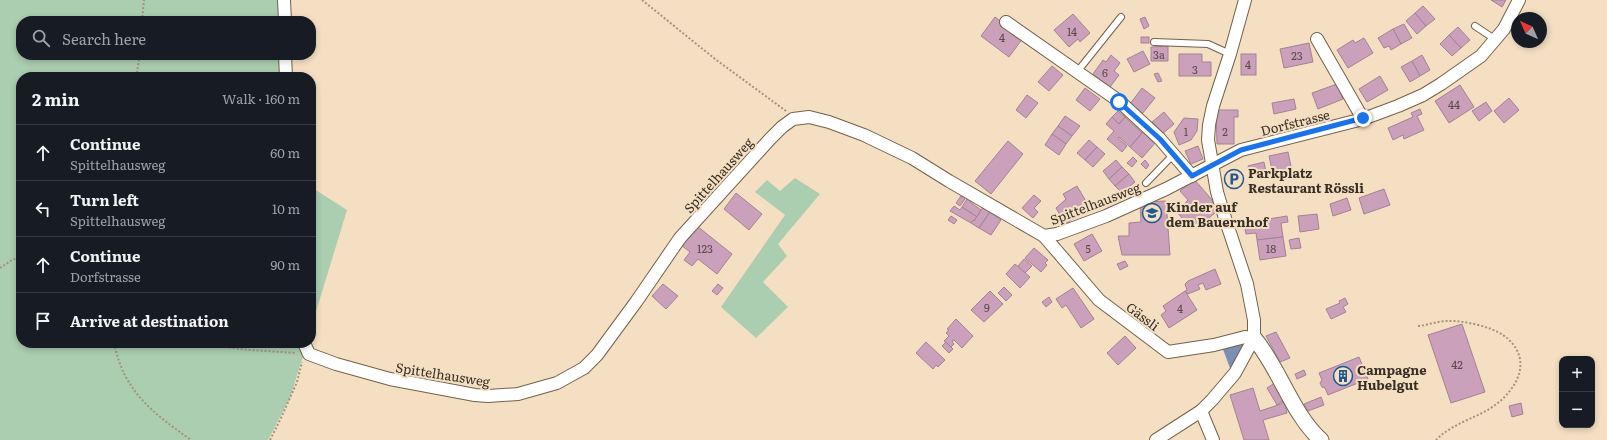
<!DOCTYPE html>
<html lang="en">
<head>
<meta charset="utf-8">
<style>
  body { margin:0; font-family:Literata,serif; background:#242831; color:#f1f3f6 }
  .controls { position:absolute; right:12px; bottom:12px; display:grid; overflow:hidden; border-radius:8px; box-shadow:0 2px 6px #0003 }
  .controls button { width:36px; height:36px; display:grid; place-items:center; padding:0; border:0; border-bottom:1px solid #363941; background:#171b24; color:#f1f3f6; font:20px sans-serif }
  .compass { position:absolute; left:1511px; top:12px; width:36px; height:36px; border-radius:50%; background:#171b24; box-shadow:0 2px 6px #0003; rotate:315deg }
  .stop { position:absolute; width:12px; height:12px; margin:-9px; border:3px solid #1a73e8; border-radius:50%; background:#fff }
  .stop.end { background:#1a73e8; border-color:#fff; box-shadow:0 1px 4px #0008 }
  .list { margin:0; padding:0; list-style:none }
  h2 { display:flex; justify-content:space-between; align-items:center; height:52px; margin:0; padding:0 16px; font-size:17px }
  h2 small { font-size:13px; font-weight:400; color:#9ea1a6 }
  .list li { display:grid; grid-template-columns:26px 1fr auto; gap:12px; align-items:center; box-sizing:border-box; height:56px; padding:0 16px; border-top:1px solid #363941 }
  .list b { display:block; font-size:15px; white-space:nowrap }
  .list p { margin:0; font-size:13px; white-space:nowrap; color:#9ea1a6 }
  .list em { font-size:13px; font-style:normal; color:#9ea1a6 }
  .icon { flex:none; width:22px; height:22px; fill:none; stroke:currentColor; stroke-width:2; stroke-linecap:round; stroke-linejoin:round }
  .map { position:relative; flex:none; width:1607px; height:440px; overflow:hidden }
  .search { position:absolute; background:#171b24; box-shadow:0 2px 6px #0003; left:16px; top:16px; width:300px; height:44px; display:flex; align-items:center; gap:10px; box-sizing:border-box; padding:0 14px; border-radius:16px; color:#9ea1a6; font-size:15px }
  .panel { position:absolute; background:#171b24; box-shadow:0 2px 6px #0003; left:16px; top:72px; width:300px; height:276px; border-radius:16px }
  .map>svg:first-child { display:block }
</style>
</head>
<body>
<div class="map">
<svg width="1607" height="440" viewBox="0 0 1607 440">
  <rect width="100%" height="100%" fill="#f5dfc3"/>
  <g fill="#abcdb0">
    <polygon points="0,0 280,0 280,21 21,21 21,55 281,55 280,77 21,77 21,343 307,343 290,398 268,440 0,440"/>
    <polygon points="795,178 820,194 778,244 787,256 763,282 788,307 756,338 721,307 785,215 755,192 767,180 780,191"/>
    <polygon points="311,187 347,210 311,328"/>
  </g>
  <polygon fill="#7b8fb4" points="1231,342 1244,345 1232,367 1230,368 1221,344"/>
  <g fill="#cba0ba" stroke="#a28395">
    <polygon points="1491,0 1506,0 1502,7"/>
    <polygon points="1423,6 1435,19 1426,26 1415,13"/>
    <polygon points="1415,13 1426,26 1417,34 1406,21"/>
    <polygon points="1073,14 1090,33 1080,42 1078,39 1069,47 1054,30"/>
    <polygon points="995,17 1023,38 1009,57 981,36"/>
    <polygon points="1145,17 1149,26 1144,29 1140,19"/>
    <polygon points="1404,24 1412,38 1401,44 1393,29"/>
    <polygon points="1458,27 1470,40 1461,48 1449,35"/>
    <polygon points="1393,29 1401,44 1391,50 1389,46 1384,48 1378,38"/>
    <polygon points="1449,35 1461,48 1452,56 1440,44"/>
    <rect x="1141" y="37" width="8" height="6"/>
    <polygon points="1364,38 1373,53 1348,68 1337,50 1353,40 1355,43"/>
    <polygon points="1309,43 1313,62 1284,68 1280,49"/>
    <polygon points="1168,46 1168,61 1151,61 1151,47"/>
    <polygon points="1143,51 1150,64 1134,72 1127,59"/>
    <polygon points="1179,54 1202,54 1202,62 1211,62 1211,76 1179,76"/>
    <rect x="1241" y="54" width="15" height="21"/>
    <polygon points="1111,55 1120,63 1114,71 1119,75 1110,87 1093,74 1103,60 1106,62"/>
    <polygon points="1422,55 1430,70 1420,76 1412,61"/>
    <polygon points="1412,61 1420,76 1410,82 1401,67"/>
    <polygon points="1052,66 1063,75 1049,91 1038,82"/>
    <polygon points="1158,73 1162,81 1158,82 1154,74"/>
    <polygon points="1380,76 1388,90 1367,102 1359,89"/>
    <polygon points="1337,84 1343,99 1318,109 1312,93"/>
    <polygon points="1460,85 1474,107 1449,123 1435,101"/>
    <polygon points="1085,88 1100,99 1090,111 1076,100"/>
    <polygon points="1142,88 1155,98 1142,114 1130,104"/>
    <polygon points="1027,95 1038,103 1026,118 1016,110"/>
    <polygon points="1509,98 1519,110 1504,123 1494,111"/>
    <polygon points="1294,99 1296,109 1274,114 1272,103"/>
    <polygon points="1486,102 1492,111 1479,121 1472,111"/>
    <polygon points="1420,109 1422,114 1417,116 1424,130 1404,139 1403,135 1393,140 1388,128 1413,117 1411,113"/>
    <polygon points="1216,110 1238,110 1238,117 1234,117 1234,144 1217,144"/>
    <polygon points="1118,111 1125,117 1119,124 1112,117"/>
    <polygon points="1164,112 1174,124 1162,134 1152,122"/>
    <polygon points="1065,116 1080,126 1072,136 1058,126"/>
    <polygon points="1112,117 1119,124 1125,117 1142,133 1130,147 1119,137 1118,138 1127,146 1122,152 1107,139 1114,131 1106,124"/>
    <polygon points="1184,118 1198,119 1197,131 1191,140 1179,145 1174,132"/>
    <polygon points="1058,126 1072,136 1066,144 1052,134"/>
    <polygon points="1144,131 1156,142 1142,158 1130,147"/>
    <polygon points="1052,134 1066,144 1059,155 1045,145"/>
    <polygon points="1089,140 1097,147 1085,160 1077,153"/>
    <polygon points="1008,141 1023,154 991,194 975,181"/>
    <polygon points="1198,146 1203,159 1191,164 1185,151"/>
    <polygon points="1097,147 1105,154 1093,167 1085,160"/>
    <polygon points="1288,152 1292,171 1273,175 1269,156"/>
    <polygon points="1133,157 1137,161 1132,167 1127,163"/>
    <polygon points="1116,160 1122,167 1109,179 1103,171"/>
    <polygon points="1145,160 1149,165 1146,169 1141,164"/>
    <polygon points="1264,162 1266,172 1250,176 1248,166"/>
    <polygon points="1122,167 1129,174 1115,186 1109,179"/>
    <polygon points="1129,174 1135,182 1122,193 1115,186"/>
    <polygon points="1194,179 1212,200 1216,212 1202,224 1199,221 1195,224 1187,224 1177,212 1188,200 1180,191"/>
    <polygon points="1077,186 1090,208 1065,224 1056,208 1066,199 1063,194"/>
    <polygon points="1384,189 1390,205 1364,214 1359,198"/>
    <polygon points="736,193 762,214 749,230 724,209"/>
    <polygon points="1034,195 1041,201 1034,208 1038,212 1033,218 1022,208"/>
    <polygon points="961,196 965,199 960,206 956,203"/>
    <polygon points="1347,198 1351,210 1333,216 1330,204"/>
    <polygon points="967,199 971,201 970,202 981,210 977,217 962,207"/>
    <polygon points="1166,201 1170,255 1122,255 1118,236 1129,236 1129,223 1141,222 1140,202"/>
    <polygon points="954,206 960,210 962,207 977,217 971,223 950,211"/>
    <polygon points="983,207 990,212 979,228 971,223 973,220 974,221"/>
    <polygon points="990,212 1001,220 991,235 979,228"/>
    <polygon points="1317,214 1319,229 1300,232 1298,216"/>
    <polygon points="951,216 957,220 954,224 948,220"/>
    <polygon points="1287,216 1288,222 1281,223 1283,237 1257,240 1256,233 1246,234 1244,223"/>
    <polygon points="697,226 732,254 717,274 698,259 692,266 684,260 690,252 681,245"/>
    <polygon points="1092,234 1102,251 1084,261 1074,244"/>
    <polygon points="1283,237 1286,256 1260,260 1257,240"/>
    <polygon points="1299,238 1301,248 1291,249 1289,240"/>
    <polygon points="1034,248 1048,260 1045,263 1047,265 1041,272 1025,258"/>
    <polygon points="1024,259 1032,266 1025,273 1018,266"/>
    <polygon points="1125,261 1128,266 1120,270 1117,264"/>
    <polygon points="1015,264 1030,277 1020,288 1006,274"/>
    <polygon points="1215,269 1221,284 1206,290 1203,283 1198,285 1200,289 1188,294 1185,291 1187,290 1185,284 1188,281"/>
    <polygon points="663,284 678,296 666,309 652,296"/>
    <polygon points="718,284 723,288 717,295 712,291"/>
    <polygon points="1004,287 1012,295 1006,301 998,293"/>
    <polygon points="1073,288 1094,319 1081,328 1066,305 1062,308 1056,299"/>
    <polygon points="990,291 1003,304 984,322 971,310"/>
    <polygon points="1185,291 1197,310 1169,328 1161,315 1166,311 1163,306"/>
    <polygon points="1049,297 1052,302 1046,307 1042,302"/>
    <polygon points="1345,298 1348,304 1343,307 1346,312 1331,319 1326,309 1340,303 1339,301"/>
    <polygon points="956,319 973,336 962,348 954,340 952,341 954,344 951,347 944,341 949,336 946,333 949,330 947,329"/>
    <polygon points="1462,324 1485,392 1451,403 1428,335"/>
    <polygon points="1276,332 1290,358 1280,362 1266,336"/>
    <polygon points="1125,336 1136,348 1118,365 1107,353"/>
    <polygon points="926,342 945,360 938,367 936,365 933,369 916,353"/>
    <polygon points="946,342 953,349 949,353 942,346"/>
    <polygon points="1359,357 1368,379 1328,395 1325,388 1322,387 1320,383 1322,380 1319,373"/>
    <polygon points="1304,370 1306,375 1297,379 1295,374"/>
    <polygon points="1276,382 1286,399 1277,405 1267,388"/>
    <polygon points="1253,388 1260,411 1281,404 1284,400 1287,413 1263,420 1269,440 1244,440 1230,395"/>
    <polygon points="1321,397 1324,405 1308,411 1304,404"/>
    <polygon points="1521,403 1523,414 1512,417 1509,406"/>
  </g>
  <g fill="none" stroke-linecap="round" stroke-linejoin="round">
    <defs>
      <g id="service">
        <polyline points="1475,26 1496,40"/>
        <polyline points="1154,42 1208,44 1230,54"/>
        <polyline points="1077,72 1121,17"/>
        <polyline points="1146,183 1173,155"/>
      </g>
      <g id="minor">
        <polyline points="284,0 285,21"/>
        <polyline points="1006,22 1119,101 1160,139 1192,176"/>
        <polyline points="1317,39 1363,119"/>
        <polyline points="285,55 286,77"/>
        <polyline points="1044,236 1099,300 1168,352 1214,345 1245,337 1254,338"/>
        <polyline points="304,343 309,354 336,364 390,379 475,395 488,396 518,394 557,383 584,368 597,355 636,302 680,238 770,139 782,127 793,119 809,117 829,122 864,135 912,158 949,181 1044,236 1057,234 1106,216 1166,189 1241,150 1363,119 1398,106 1423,95 1441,84 1481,56 1504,29 1519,0"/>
        <polyline points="1201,411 1213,440"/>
        <polyline points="1156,440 1201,411 1212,400 1235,373 1254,338 1254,320 1247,284 1224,215 1217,192 1208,140 1209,125 1213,106 1230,54 1245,0"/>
      </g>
      <path id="tertiary" d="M1254 338C1280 369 1292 414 1321 440"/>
    </defs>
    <use href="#service" stroke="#746148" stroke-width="8"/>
    <use href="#minor" stroke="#746148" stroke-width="14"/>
    <use href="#tertiary" stroke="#746148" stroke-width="17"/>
    <g stroke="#a3937e" stroke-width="2" stroke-dasharray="2 2" stroke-linecap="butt">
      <polyline points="642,0 715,59 786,111"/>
      <polyline points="142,21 144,0"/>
      <polyline points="136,77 140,55"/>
      <polyline points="0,268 12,260 21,256"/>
      <path d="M1418 326C1428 325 1438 321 1448 321 1462 320 1492 327 1503 335 1535 358 1518 390 1491 408 1473 419 1452 424 1436 440"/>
      <path d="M114 343C124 392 153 413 191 440"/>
      <polyline points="189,343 250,350 296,353"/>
      <polyline points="270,440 282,416 297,382 302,362"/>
    </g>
    <use href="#service" stroke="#fff" stroke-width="6"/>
    <use href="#minor" stroke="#fff" stroke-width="12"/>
    <use href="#tertiary" stroke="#fff" stroke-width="15"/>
  </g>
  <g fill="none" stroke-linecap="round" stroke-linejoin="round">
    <polyline stroke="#1a73e8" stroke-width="5" points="1119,102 1160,139 1192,176 1241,150 1363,118"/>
  </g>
  <defs>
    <symbol id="parking-ring" viewBox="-11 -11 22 22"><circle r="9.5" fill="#f5dfc3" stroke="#1e5990" stroke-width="1.5"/><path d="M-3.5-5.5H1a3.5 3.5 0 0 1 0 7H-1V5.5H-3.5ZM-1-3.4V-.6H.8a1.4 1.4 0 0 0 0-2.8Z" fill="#1e5990"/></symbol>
    <symbol id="school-ring" viewBox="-11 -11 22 22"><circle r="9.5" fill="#f5dfc3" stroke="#1e5990" stroke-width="1.5"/><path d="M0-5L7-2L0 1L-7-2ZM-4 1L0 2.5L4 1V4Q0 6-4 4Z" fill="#1e5990"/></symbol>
    <symbol id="building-ring" viewBox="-11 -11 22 22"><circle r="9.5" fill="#f5dfc3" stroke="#1e5990" stroke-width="1.5"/><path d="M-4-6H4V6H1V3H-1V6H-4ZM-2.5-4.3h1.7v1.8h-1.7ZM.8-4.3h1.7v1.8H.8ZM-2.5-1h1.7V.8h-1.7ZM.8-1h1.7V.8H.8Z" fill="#1e5990"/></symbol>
  </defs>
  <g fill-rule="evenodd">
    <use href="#parking-ring" x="1223" y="168" width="22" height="22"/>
    <use href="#school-ring" x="1141" y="202" width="22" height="22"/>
    <use href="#building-ring" x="1332" y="365" width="22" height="22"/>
  </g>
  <g text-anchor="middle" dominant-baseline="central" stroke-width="4" stroke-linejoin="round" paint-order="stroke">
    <g font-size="11" fill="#5c4b4a">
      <text x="1072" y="31">14</text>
      <text x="1002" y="37">4</text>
      <text x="1159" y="54">3a</text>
      <text x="1297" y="55">23</text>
      <text x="1248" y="64">4</text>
      <text x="1195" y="69">3</text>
      <text x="1105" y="72">6</text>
      <text x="1454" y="104">44</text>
      <text x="1186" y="131">1</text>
      <text x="1225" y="131">2</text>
      <text x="705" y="248">123</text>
      <text x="1088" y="248">5</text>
      <text x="1271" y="248">18</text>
      <text x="987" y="307">9</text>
      <text x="1180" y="308">4</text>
      <text x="1457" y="364">42</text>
    </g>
    <g font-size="13" fill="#372f24" stroke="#f5dfc3">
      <text transform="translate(1295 122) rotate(-14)">Dorfstrasse</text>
      <text transform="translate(718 175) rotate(-48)">Spittelhausweg</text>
      <text transform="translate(1095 203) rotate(-21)">Spittelhausweg</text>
      <text transform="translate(1143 316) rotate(37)">Gässli</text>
      <text transform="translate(443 374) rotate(9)">Spittelhausweg</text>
    </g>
    <g font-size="13" font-weight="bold" fill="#372f24" stroke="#f5dfc3" text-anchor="start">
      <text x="1248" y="172">Parkplatz<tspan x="1248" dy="15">Restaurant Rössli</tspan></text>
      <text x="1166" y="206">Kinder auf<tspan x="1166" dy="15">dem Bauernhof</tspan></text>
      <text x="1357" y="369">Campagne<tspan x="1357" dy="15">Hubelgut</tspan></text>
    </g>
  </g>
</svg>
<div class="controls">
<button>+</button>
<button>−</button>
</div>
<svg class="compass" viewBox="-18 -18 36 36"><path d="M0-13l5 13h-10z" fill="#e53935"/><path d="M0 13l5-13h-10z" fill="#9ea1a6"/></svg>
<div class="stop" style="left:1119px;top:102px"></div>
<div class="stop end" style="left:1363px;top:118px"></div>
<div class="search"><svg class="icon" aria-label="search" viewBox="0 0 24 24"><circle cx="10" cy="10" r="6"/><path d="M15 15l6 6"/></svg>Search here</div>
<section class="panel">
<h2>2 min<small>Walk · 160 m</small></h2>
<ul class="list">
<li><svg class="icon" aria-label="ahead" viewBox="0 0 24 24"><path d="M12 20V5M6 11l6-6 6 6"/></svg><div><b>Continue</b><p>Spittelhausweg</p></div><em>60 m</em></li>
<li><svg class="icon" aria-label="left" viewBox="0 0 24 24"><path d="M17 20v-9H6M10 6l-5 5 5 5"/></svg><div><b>Turn left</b><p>Spittelhausweg</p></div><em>10 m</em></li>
<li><svg class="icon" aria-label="ahead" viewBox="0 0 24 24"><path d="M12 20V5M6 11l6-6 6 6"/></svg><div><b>Continue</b><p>Dorfstrasse</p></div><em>90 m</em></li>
<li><svg class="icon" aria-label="arrive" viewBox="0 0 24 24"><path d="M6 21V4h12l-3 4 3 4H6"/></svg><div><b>Arrive at destination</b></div></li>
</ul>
</section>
</div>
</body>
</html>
